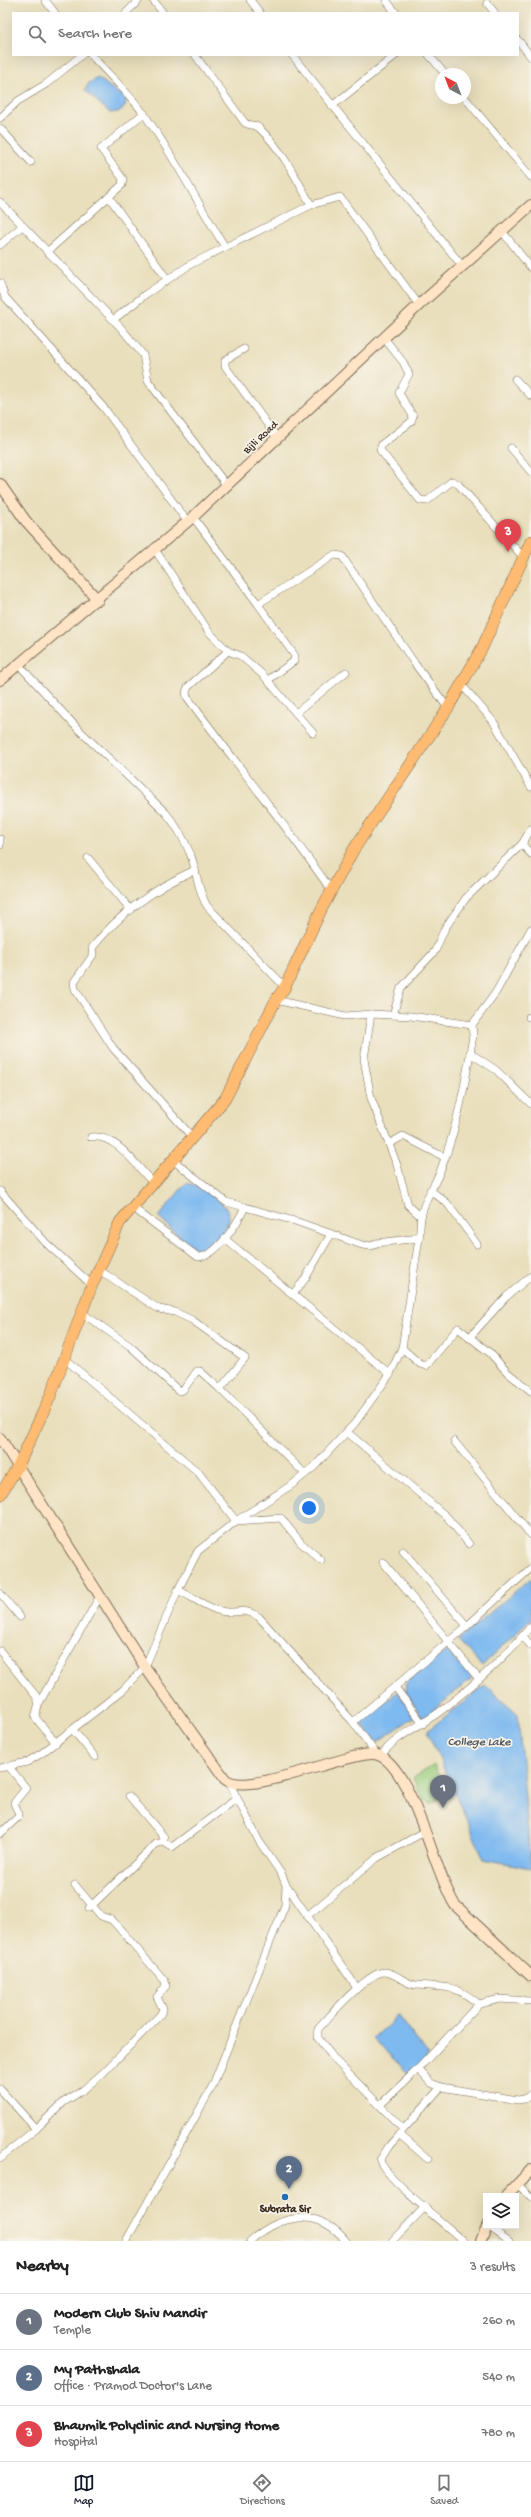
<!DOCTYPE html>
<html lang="en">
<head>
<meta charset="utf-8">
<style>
  body { margin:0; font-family:"Gochi Hand",sans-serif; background:#f6f6f6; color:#222 }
  .controls { position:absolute; right:12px; bottom:12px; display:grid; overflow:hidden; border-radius:0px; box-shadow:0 4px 16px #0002 }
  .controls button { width:36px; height:36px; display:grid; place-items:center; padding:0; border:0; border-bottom:1px solid #e0e0e0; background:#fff; color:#222; font:20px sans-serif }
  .compass { position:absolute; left:435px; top:68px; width:36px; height:36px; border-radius:50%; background:#fff; box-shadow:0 4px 16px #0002; rotate:318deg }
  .you { position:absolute; left:309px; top:1508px; width:14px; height:14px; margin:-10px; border:3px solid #fff; border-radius:50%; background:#1a73e8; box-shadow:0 0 0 6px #1a73e833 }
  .badge { display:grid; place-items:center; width:26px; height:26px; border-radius:50%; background:#111827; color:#fff; font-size:13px; font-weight:700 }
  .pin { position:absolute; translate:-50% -33px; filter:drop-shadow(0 1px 2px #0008) }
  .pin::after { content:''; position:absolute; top:21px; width:14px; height:12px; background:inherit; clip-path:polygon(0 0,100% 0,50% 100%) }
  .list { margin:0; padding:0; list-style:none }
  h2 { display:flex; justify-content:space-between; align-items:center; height:52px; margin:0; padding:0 16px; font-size:17px }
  h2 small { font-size:13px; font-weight:400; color:#767676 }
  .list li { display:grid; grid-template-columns:26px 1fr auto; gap:12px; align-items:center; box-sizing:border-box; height:56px; padding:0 16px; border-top:1px solid #e0e0e0 }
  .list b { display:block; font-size:15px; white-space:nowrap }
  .list p { margin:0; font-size:13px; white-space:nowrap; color:#767676 }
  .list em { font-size:13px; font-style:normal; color:#767676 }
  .icon { flex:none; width:22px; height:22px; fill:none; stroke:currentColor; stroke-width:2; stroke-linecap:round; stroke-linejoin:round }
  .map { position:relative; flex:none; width:531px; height:2241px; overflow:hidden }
  .search { position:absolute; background:#fff; box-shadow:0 4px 16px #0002; left:12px; right:12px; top:12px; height:44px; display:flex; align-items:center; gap:10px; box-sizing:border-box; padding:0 14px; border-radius:0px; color:#767676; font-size:15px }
  .sheet { height:220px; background:#fff }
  nav { display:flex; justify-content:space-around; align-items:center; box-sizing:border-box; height:56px; border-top:1px solid #e0e0e0; background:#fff; font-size:11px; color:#767676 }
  nav a { display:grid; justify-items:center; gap:2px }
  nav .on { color:#111827 }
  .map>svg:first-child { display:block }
</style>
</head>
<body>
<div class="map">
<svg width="531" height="2241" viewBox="0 0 531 2241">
  <rect width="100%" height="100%" fill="#f7f3e8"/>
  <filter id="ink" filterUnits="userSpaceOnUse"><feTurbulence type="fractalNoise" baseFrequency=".025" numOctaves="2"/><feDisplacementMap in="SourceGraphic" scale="8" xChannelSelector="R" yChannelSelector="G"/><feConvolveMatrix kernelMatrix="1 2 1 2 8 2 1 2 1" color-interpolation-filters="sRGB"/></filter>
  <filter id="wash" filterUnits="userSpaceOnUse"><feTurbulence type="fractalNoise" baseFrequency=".012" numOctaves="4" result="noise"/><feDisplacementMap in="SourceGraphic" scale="16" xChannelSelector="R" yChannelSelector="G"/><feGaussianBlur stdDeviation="0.9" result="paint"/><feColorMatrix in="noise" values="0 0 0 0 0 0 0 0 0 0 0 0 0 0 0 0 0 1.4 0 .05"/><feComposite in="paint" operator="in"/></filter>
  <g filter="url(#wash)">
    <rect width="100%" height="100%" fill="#e9dfbc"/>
    <polygon fill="#97cd7e" stroke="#697c4e" points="434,1765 447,1793 433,1803 422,1800 413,1778"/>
    <g fill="#7eb9f0" stroke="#5c7287">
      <polygon points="98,78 126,99 125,107 118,112 110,113 85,90 89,83"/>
      <path d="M186 1183C198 1185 207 1191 216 1198 245 1221 220 1234 200 1251L182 1239 158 1217Z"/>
      <polygon points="531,1578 531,1619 482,1666 458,1640"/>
      <polygon points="447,1650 472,1678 423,1719 407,1694 406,1682"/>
      <polygon points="485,1685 518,1715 531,1868 484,1859 427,1731"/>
      <polygon points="398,1691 414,1717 376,1743 360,1722"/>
      <polygon points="398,2015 428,2055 419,2068 408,2073 373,2039"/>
    </g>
  </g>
  <g filter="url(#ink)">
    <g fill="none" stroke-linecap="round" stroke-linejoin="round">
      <defs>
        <g id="street">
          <polyline points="45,0 55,13"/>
          <polyline points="153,0 163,13"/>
          <polyline points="250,0 260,13"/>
          <polyline points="386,0 396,13"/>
          <polyline points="487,3 495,13"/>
          <polyline points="126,13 139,0"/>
          <polyline points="518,40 531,57"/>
          <path d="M91 55C108 74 129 93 144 114 174 156 197 202 225 247"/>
          <polyline points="292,55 463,267"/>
          <polyline points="429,55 445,74"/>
          <polyline points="465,98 531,177"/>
          <polyline points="332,106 396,55"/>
          <polyline points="0,118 18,101 46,84 82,55"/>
          <polyline points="0,128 31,162"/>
          <polyline points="109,197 167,279"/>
          <polyline points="0,202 122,329 143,355 148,381 227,486"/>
          <polyline points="311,205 340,197 419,305"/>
          <polyline points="502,231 531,268"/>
          <polyline points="0,245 22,226"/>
          <polyline points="47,252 122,185 123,179 101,149 144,113"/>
          <polyline points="0,283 5,297 104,408 187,521"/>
          <path d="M113 320 146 294 191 264 311 205C297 179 281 148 259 128 255 124 250 126 245 123L195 55"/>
          <polyline points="384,338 403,362 409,374 399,393 413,416 411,422 382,444 380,450 420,500 427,501 452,481 458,484 524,558"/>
          <polyline points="244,349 225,360 225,366 278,439"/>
          <polyline points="515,379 531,396"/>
          <polyline points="511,448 531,472"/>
          <polyline points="193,517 258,604 334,555 342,556 415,664 448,708"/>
          <polyline points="154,548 209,632 228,651 241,656 263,675 313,733"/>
          <polyline points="258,604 295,656 294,661 268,680"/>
          <path d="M228 651 188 687 186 692 187 697C235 762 285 824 331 890"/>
          <path d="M19 665 78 729 166 813C176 825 184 839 190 853 197 871 197 889 207 906L285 987"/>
          <polyline points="461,684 493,721 531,787"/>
          <polyline points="296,713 346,672"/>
          <polyline points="0,839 0,845"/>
          <polyline points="522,844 531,854"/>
          <polyline points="88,858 131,910"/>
          <polyline points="276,1000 345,1016 371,1014 411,1016 472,1025"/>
          <polyline points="371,1014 364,1059 371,1098 397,1165 408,1205 419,1215"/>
          <polyline points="393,1015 401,988 435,951 445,928 466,898 522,844 531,829"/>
          <polyline points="529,1017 531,1017"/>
          <polyline points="470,1053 496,1070 531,1104"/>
          <path d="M91 1137C116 1133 138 1168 153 1183"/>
          <path d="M193 1138 113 1048 75 989 74 982 93 955 92 948C119 914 155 888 195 870"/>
          <polyline points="389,1144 403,1136 444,1157"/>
          <polyline points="430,1190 447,1203 477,1244"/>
          <polyline points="0,1191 46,1243 92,1285"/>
          <path d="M132 1207 198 1257C217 1257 238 1222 245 1207L226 1202 174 1161"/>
          <polyline points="245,1207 298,1222 362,1245 372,1246 376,1243 419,1238"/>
          <polyline points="225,1239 390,1374"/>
          <polyline points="99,1270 159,1309 175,1312 192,1320 245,1358 220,1389"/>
          <polyline points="293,1294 305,1279 331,1234"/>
          <polyline points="82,1313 130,1346 179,1391 183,1390 197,1371 200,1371 220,1389 305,1474"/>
          <polyline points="469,1338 506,1297 531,1276"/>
          <polyline points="402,1348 420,1364 426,1366 458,1328 490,1353 508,1373 531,1391"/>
          <polyline points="66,1360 198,1472 236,1521 281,1518 301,1543 321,1560"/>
          <polyline points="347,1432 447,1517 469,1544"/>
          <polyline points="454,1441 531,1535"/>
          <polyline points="403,1551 467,1626"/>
          <polyline points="383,1562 479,1679"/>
          <path d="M178 1590C192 1597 206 1607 220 1611 237 1615 242 1606 259 1617L353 1722 377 1755"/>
          <polyline points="0,1593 20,1617"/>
          <polyline points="523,1636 531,1646"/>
          <polyline points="0,1651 36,1696 39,1703 35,1717 56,1743"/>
          <polyline points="395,1687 423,1724"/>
          <polyline points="39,1703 100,1596"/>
          <polyline points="353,1722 467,1626 531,1568"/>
          <polyline points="73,1730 95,1757"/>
          <path d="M381 1756C394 1736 423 1725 442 1710 474 1685 505 1658 531 1626"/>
          <path d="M0 1768 27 1762 42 1753 123 1690 145 1667 178 1590 198 1551 236 1521 293 1484 314 1467 355 1423 390 1374 402 1348 420 1232C419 1205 432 1192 441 1169 458 1125 466 1080 473 1035L472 1025 496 992 531 929"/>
          <polyline points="129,1796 164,1837 163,1842"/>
          <polyline points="0,1834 18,1817 19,1814 14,1803 26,1788 9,1767"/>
          <polyline points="287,1886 357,1988"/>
          <polyline points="89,1908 156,1844 163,1842 172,1847 236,1799"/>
          <polyline points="307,1916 377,1858 424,1832"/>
          <polyline points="531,2001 500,1999 479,2004 418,2069 431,2083 441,2087 518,2100 525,2099 531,2094"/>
          <path d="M441 2087 389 2146 380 2160C383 2176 449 2228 464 2241"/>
          <polyline points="0,2089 36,2129 0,2158"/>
          <polyline points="380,2105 418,2069"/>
          <polyline points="36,2129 64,2102 83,2090 103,2073 160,2015 163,2009 157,1997 166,1986 165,1981 112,1920 101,1916 75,1885"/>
          <path d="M403 2129 335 2060 318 2038V2029C330 2016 368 1971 385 1972 397 1973 404 1984 416 1985 448 1988 452 1983 479 2004"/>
          <polyline points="399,2134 428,2159"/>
          <polyline points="517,2184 531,2197"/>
          <polyline points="488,2226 509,2241"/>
          <polyline points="126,2241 212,2087 285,1905 286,1885 282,1875 259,1841 229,1782"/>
          <path d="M250 2241C280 2215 318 2206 346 2241"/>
          <polyline points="392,2241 425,2207"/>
        </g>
        <g id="secondary">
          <polyline points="0,484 25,520 98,600"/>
          <polyline points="0,680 193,517 419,305 531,205"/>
          <path d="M0 1438 145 1667 225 1779C246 1798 344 1753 373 1754 410 1756 435 1876 455 1905L531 1976"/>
          <polyline points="506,2196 531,2170"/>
          <polyline points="481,2241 487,2226"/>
        </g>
        <polyline id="primary" points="0,1495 18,1466 50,1397 92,1285 120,1222 225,1099 276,1000 285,987 321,910 354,849 448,708 482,648 531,541"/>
      </defs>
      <use href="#street" stroke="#786955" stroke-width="8"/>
      <use href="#secondary" stroke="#786955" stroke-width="12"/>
      <use href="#primary" stroke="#786955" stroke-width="12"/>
      <use href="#street" stroke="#fff" stroke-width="7"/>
      <use href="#secondary" stroke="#ffe4c6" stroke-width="10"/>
      <use href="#primary" stroke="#ffbb71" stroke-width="11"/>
    </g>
  </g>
  <circle fill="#1f6fb2" stroke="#f7f3e8" stroke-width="1.5" cx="285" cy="2197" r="4"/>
  <g text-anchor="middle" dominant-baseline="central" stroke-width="3.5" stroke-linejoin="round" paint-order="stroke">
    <g font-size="11" fill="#3b2a1e" stroke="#f7f3e8">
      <text transform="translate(261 438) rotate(-43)">Bijli Road</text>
    </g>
    <g font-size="11" font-weight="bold" fill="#3b2a1e" stroke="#f7f3e8">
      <text x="285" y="2210">Subrata Sir</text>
    </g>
    <g font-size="12" font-style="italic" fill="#4f555d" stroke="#f7f3e8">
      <text x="479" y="1743">College Lake</text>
    </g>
  </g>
</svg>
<div class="controls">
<button><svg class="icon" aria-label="layers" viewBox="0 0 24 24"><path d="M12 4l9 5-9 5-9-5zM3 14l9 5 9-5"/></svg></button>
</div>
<svg class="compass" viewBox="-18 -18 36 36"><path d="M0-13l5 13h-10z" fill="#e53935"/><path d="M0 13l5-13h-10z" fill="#767676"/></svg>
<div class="you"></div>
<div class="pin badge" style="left:443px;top:1808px;background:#6b7280">1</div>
<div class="pin badge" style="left:289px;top:2189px;background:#5c6f8a">2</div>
<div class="pin badge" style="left:508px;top:552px;background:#e0444e">3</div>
<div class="search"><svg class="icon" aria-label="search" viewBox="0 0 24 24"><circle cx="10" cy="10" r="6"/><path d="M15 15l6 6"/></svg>Search here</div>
</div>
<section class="sheet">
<h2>Nearby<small>3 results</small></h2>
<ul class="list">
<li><span class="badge" style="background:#6b7280">1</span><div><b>Modern Club Shiv Mandir</b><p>Temple</p></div><em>260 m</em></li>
<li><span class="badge" style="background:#5c6f8a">2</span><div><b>My Pathshala</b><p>Office · Pramod Doctor's Lane</p></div><em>540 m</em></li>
<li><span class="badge" style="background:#e0444e">3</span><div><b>Bhaumik Polyclinic and Nursing Home</b><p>Hospital</p></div><em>780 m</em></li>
</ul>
</section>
<nav>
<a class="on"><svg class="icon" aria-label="map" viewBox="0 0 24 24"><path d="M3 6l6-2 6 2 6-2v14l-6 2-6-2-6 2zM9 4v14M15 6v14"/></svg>Map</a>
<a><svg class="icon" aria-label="directions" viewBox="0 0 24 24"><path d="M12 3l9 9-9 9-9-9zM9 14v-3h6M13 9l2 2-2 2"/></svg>Directions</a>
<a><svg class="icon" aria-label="saved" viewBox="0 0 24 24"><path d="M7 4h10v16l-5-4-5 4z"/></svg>Saved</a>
</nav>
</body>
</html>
